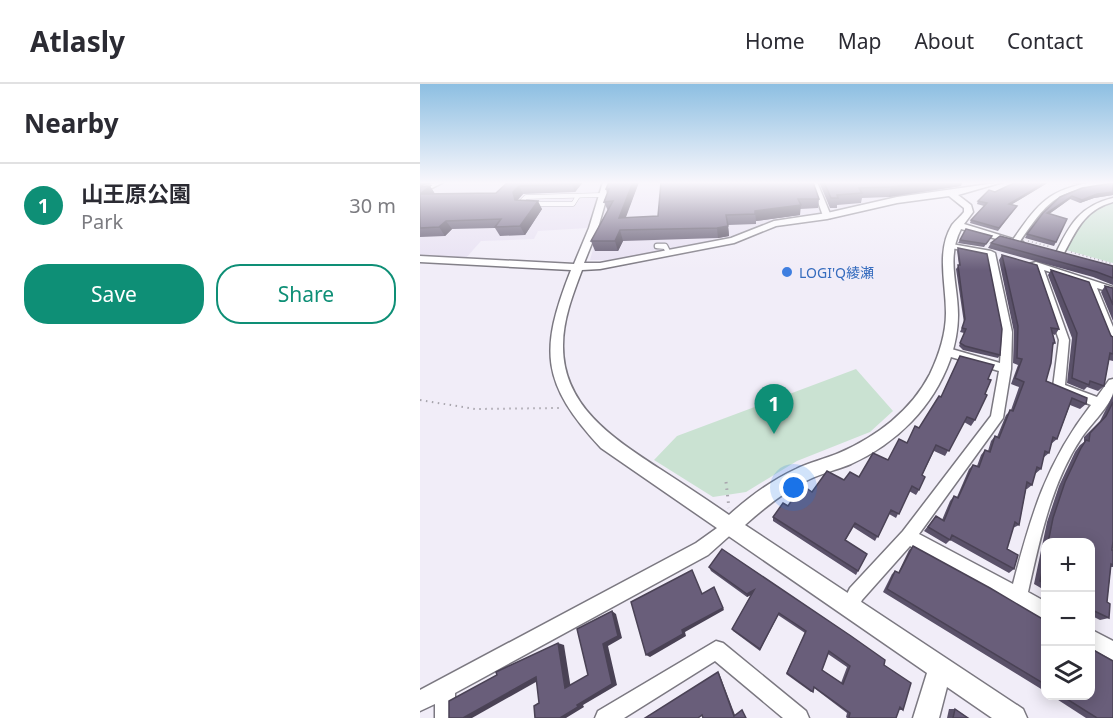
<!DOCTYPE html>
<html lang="en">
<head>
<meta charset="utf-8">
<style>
  body { margin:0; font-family:"Noto Sans","Noto Sans JP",sans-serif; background:#f7f7f7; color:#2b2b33 }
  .controls { position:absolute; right:18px; bottom:18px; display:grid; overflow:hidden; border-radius:12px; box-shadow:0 3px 15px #0003 }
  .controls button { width:54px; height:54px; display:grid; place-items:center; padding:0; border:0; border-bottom:2px solid #e1e1e2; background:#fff; color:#2b2b33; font:30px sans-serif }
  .you { position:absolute; left:374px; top:404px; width:21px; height:21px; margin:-15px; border:4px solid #fff; border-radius:50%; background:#1a73e8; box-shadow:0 0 0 9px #1a73e833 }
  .badge { display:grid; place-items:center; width:39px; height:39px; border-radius:50%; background:#0e8f76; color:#fff; font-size:20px; font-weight:700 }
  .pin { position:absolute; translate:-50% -50px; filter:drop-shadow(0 2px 3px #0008) }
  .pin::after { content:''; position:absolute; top:32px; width:21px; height:18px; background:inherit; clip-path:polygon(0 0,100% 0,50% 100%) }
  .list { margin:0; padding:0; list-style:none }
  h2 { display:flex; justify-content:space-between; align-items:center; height:78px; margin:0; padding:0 24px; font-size:26px }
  h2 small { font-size:20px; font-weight:400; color:#7c7c81 }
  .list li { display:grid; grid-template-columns:39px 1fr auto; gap:18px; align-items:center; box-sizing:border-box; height:84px; padding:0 24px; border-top:2px solid #e1e1e2 }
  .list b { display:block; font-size:22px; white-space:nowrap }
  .list p { margin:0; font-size:20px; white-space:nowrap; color:#7c7c81 }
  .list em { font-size:20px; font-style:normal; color:#7c7c81 }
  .actions { display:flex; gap:12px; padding:18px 24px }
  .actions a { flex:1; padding:14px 0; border:2px solid #0e8f76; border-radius:24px; text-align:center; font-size:21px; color:#0e8f76 }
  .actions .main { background:#0e8f76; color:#fff }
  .icon { flex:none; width:33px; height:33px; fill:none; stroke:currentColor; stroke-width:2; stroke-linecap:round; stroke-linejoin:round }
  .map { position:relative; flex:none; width:693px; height:634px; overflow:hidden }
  header { display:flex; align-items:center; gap:36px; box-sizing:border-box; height:84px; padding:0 30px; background:#fff; border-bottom:2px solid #e1e1e2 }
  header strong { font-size:28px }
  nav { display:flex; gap:33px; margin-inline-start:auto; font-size:21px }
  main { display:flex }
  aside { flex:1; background:#fff }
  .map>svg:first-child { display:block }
</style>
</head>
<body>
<header>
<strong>Atlasly</strong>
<nav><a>Home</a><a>Map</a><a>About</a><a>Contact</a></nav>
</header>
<main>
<aside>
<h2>Nearby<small></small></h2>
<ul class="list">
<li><span class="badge">1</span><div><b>山王原公園</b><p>Park</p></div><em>30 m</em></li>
</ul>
<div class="actions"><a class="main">Save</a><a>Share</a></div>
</aside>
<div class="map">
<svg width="693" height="634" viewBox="0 0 693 634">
  <rect width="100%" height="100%" fill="#f1edf8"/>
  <g fill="#e7e0f2">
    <polygon points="24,98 182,98 168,144 118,147 114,155 61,157 46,174 0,172 0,110"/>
    <polygon points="192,98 391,98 402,129 346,139 317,153 297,157 196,176 170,176"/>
    <polygon points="396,98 569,98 557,102 408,129"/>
  </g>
  <g fill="#cae2d2">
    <path d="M693 119V179L646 166C661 136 660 130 693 119Z"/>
    <polygon points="436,285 473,327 450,348 377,377 326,408 293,413 234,376 257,352"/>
  </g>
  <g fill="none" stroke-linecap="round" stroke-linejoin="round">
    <defs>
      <g id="service-far1">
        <polyline points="113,120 153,120 158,112"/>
        <polyline points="102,121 101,118 106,113 182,111"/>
        <polyline points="237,162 245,163"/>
      </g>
      <polyline id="service" points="237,162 245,162 248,168"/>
      <g id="minor">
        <polygon points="17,98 24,98 0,110 0,105"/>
        <polygon points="391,98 397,98 411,132 410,134 403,132"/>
        <path d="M673 98H693V100C638 106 630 113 599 159H593L592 157C618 120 627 106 673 98Z"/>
        <path d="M693 114V118C664 126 656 147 643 171H637L636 169C650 140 660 122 693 114Z"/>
        <path d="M526 159 571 167 575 169 592 248 591 285 583 334 499 450 593 500C611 431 626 379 671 321L635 306 633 303 639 256 614 183 609 180 616 178 693 203V209L677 204 693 243V260L688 256 667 200 624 186 649 256 645 301 677 313 689 296 693 295C693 299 693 305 693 309 690 322 671 340 662 353 631 399 620 455 608 508L626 518V537L490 462 442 516 436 528 430 531 424 528 421 522 430 504 483 447 571 332 579 287 524 271 523 268 528 264 580 279 582 248 567 171 526 163Z"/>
        <polygon points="311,434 316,436 319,441 316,446 288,471 35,609 35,634 15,634 15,620 0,627 0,606 276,459"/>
        <polygon points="670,545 693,557 693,576 670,564"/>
        <polygon points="296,557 303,559 386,627 389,634 363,634 295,577 204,634 175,634 178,627"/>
      </g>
      <path id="tertiary" d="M183 98H191L178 144 164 179H180L311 154 354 137 407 129 477 113 583 98 538 111 551 121 553 128 544 140 603 158 598 161 541 145C526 174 538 200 538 231 538 246 535 261 530 276 513 323 477 359 431 380 417 386 402 389 388 396 365 407 344 424 325 441L603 625 607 634H572L527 603 519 634H493L507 589 181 364C121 299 119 267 151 186L0 178V172L154 180 169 144ZM529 112 544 124V128C541 132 535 137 532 141 516 167 526 199 526 229 526 250 519 271 510 290 491 327 456 353 419 369 405 375 390 378 376 385 352 396 329 413 309 431 286 415 263 400 240 385 194 355 142 322 143 261 143 235 153 210 162 186L180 185 314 159 356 142 407 135 477 119Z"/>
    </defs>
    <use href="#service-far1" stroke="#7b7881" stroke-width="5"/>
    <use href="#service" stroke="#7b7881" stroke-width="7"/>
    <use href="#minor" stroke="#7b7881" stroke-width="3"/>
    <use href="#tertiary" stroke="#7b7881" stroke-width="3"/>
    <g stroke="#a8a5ad" stroke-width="1.5" stroke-dasharray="1 3" stroke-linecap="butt">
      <polyline points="608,157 631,163"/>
      <polyline points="651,168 693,180"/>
    </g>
    <polyline stroke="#a8a5ad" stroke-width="2" stroke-dasharray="1.5 4.5" stroke-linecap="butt" points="0,316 55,325 141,324"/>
    <polyline stroke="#a8a5ad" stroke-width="3" stroke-dasharray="1.5 5" stroke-linecap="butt" points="306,398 309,424"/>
    <use href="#service-far1" stroke="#fff" stroke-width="4"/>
    <use href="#service" stroke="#fff" stroke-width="4.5"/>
    <use href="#minor" fill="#fff" fill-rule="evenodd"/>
    <use href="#tertiary" fill="#fff" fill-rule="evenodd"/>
  </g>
  <g fill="#5a5169" fill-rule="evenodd">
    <polygon points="0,98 0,103 10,102 15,110 76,109 88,98 163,98 155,108 103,110 98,116 122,125 105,151 80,152 75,144 32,145 25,152 0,153"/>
    <polygon points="189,98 219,98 205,134 238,132 241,98 399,115 398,124 380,125 380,131 336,137 336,140 308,141 309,152 298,154 203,157 198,167 175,167 171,157 188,127 184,118 187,110 186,105"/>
    <polygon points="399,98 542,98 541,102 469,113 442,114 441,119 417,121 417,124 410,124"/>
    <polygon points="629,98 591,121 597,122 578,147 550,139 551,136 564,122 557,120 558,117 575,108"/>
    <polygon points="693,99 693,111 674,114 660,119 650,115 629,130 636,158 634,162 605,154 607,150 640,113"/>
    <polygon points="572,152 564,163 538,159 540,156"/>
    <polygon points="571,159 693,182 693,201 673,193 568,164"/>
    <polygon points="538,164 580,271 578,274 543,266 539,262 544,249 540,248 544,239 536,185 539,181 537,167"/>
    <polygon points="582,171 639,245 635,251 633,250 635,259 632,262 626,297 666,320 660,325 650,321 637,355 631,360 629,369 623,374 621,385 615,390 612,401 607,405 606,405 599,441 593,444 587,465 594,485 589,489 530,456 526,460 504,447 516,432 522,436 530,417 534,412 537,413 549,385 553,381 557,382 561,371 565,366 568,367 571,357 575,352 577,353 586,331 591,326 599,303 591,300 598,281 593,279 594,248 579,176"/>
    <polygon points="631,186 693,253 693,277 689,276 684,302 678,307 667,303 664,306 647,299 652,254 628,191"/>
    <polygon points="685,202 693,204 693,237 681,208"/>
    <polygon points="540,272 568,295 565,310 555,336 551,342 544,338 525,372 514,367 502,391 499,406 496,411 489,407 476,434 469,430 455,457 433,443 425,457 438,487 436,491 353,437 353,433 368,422 392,408 424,396 439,393 468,376 487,359 499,344 521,313"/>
    <polygon points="693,311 693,457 692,466 693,466 693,483 691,483 687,518 689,534 680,536 670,531 670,459 626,459 626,507 614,500 627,438 639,402 655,368 660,361 664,358 664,353 680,337"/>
    <polygon points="493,462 626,537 626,608 463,508 472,490 475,487 478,489 489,466"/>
    <path d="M289 483 464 581 483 626H479L476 634H427L426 633 427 629 394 604 393 608H391L366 590 385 549 358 531 340 567 313 547 312 545 331 511 327 513 291 487ZM408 570 427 583 421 599 402 586Z"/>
    <polygon points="632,612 670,612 693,634 666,634"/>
    <polygon points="529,625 535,625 548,634 527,634"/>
  </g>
  <g fill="#4a4255">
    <polygon points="0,98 14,98 0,103"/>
    <polygon points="154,98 163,98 155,108 152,100"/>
    <polygon points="213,98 219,98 202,144 199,134"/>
    <polygon points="508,98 542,98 541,102 469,113 471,103"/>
    <polygon points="626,98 629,98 587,123 589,120"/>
    <polygon points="655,98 665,98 653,100"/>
    <polygon points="10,102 15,110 0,111"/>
    <polygon points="99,102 103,110 97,116 95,116 93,108"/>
    <polygon points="693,108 693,111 674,114 660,119 662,116 677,110"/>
    <polygon points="652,112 650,115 625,133 627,129"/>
    <polygon points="118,117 122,125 105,151 100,142"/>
    <polygon points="381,121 380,131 336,137 335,127"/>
    <polygon points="26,137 32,145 25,152 19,143"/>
    <polygon points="308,142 309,152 298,154 297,144"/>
    <polygon points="200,146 203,157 198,167 195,157"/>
    <polygon points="334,506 334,509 327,513 327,510"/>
    <polygon points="303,524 304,526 265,548 266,552 230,573 226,571 262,546"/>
    <polygon points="192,527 196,530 202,554 188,562 197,601 163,621 164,623 146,634 140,634 157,621 183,560"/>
    <polygon points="138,559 144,561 151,605 145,604"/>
    <polygon points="298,588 299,589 315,631 314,632"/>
    <polygon points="116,593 123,594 52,634 43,634"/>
  </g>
  <g fill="#695e7a" stroke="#4a4255" stroke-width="1.5" fill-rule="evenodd">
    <polygon points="88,98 154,98 152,100 99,102 93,108 95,116 118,117 100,142 75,143 81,135 26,137 19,143 0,144 0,110 76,109"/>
    <polygon points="189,98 213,98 199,134 238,132 241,98 393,98 399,115 378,115 381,121 335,127 335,130 306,131 308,142 297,144 200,146 195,157 171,157 193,117 184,118 189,105 186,105"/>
    <polygon points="404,98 508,98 471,103 439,104 442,109 417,111 418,114 411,114"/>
    <polygon points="596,98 626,98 589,120 597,122 579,144 551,136 567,119 558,117 569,106 575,108"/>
    <polygon points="693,99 693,108 677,110 662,116 652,112 627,129 647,135 636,158 607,150 623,129 640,113 662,104"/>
    <polygon points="10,102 0,110 0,103"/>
    <polygon points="546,145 572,152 566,160 540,156"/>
    <polygon points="580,152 693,182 693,194 677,188 571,159"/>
    <polygon points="538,164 567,170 582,245 580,271 545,262 540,259 546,245 542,244 545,235 538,181 540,181"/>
    <polygon points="582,171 617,181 639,245 631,244 635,259 633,259 631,279 626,297 667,314 666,320 652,314 637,355 633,353 629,369 625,367 621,385 617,383 612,401 607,398 599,441 595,438 587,465 598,471 594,485 532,451 530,456 508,443 516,432 524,437 534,412 538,414 553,381 559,383 565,366 570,368 575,352 579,354 590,326 593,327 604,298 595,294 602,275 597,274 598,242"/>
    <polygon points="631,186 669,198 691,252 693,253 693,270 690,269 684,302 670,297 669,301 652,294 657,249"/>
    <polygon points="685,202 693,204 693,221"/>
    <polygon points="540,272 574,281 568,295 571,296 565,310 567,311 555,336 547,333 529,367 516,361 502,391 505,393 499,406 492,402 479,430 471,426 458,453 435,439 425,456 447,470 438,487 353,433 363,419 368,422 382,401 392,408 407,387 424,396 430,388 439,393 453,369 468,376 479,355 487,359 495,342 499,344 519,312 521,313"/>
    <polygon points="693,318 693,457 692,466 693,466 693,481 691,480 687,518 690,520 689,534 670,525 670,459 628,459 633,434 645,398 661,364 666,356 669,357 670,349 686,332"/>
    <polygon points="493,462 570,504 626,537 626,601 467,505 475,487 479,489"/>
    <path d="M302 465 431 552 465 576 464 581 491 599 483 626 480 623 476 634H430L429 633 430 629 394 603 393 608 367 589 386 547 359 529 340 565 312 545 334 506 327 510 289 483ZM409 567 430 582 423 600 402 586Z"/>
    <polygon points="626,470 626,500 620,497"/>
    <polygon points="272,486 282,510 294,503 303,524 262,546 263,550 226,571 211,518"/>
    <polygon points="192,527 198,552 183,560 192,600 157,621 158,623 140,634 115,634 114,622 119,619 116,593 43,634 29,634 29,617 77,591 76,588 138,559 145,604 168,591 157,545"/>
    <polygon points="670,564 693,577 693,634 677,634 642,612 670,612"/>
    <polygon points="298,588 314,632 322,626 326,634 283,634 282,631 278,634 225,634"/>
    <polygon points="535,625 548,634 533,634"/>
  </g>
  <linearGradient id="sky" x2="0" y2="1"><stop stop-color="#8dbfe2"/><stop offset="0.53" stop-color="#f9f7fc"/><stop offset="1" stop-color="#f9f7fc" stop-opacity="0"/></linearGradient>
  <rect width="693" height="186" fill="url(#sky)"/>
  <circle fill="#3f7fe0" stroke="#f1edf8" stroke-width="2" cx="367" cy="188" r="6"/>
  <g text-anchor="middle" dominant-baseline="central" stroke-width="6" stroke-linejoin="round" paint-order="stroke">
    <g font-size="14" fill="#366cbe" stroke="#f1edf8" text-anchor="start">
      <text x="379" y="188">LOGI'Q綾瀬</text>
    </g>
  </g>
</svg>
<div class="controls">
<button>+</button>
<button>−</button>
<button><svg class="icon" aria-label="layers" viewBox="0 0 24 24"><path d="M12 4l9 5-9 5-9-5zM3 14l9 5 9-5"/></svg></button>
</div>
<div class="you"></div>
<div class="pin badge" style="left:354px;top:350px">1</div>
</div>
</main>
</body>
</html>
